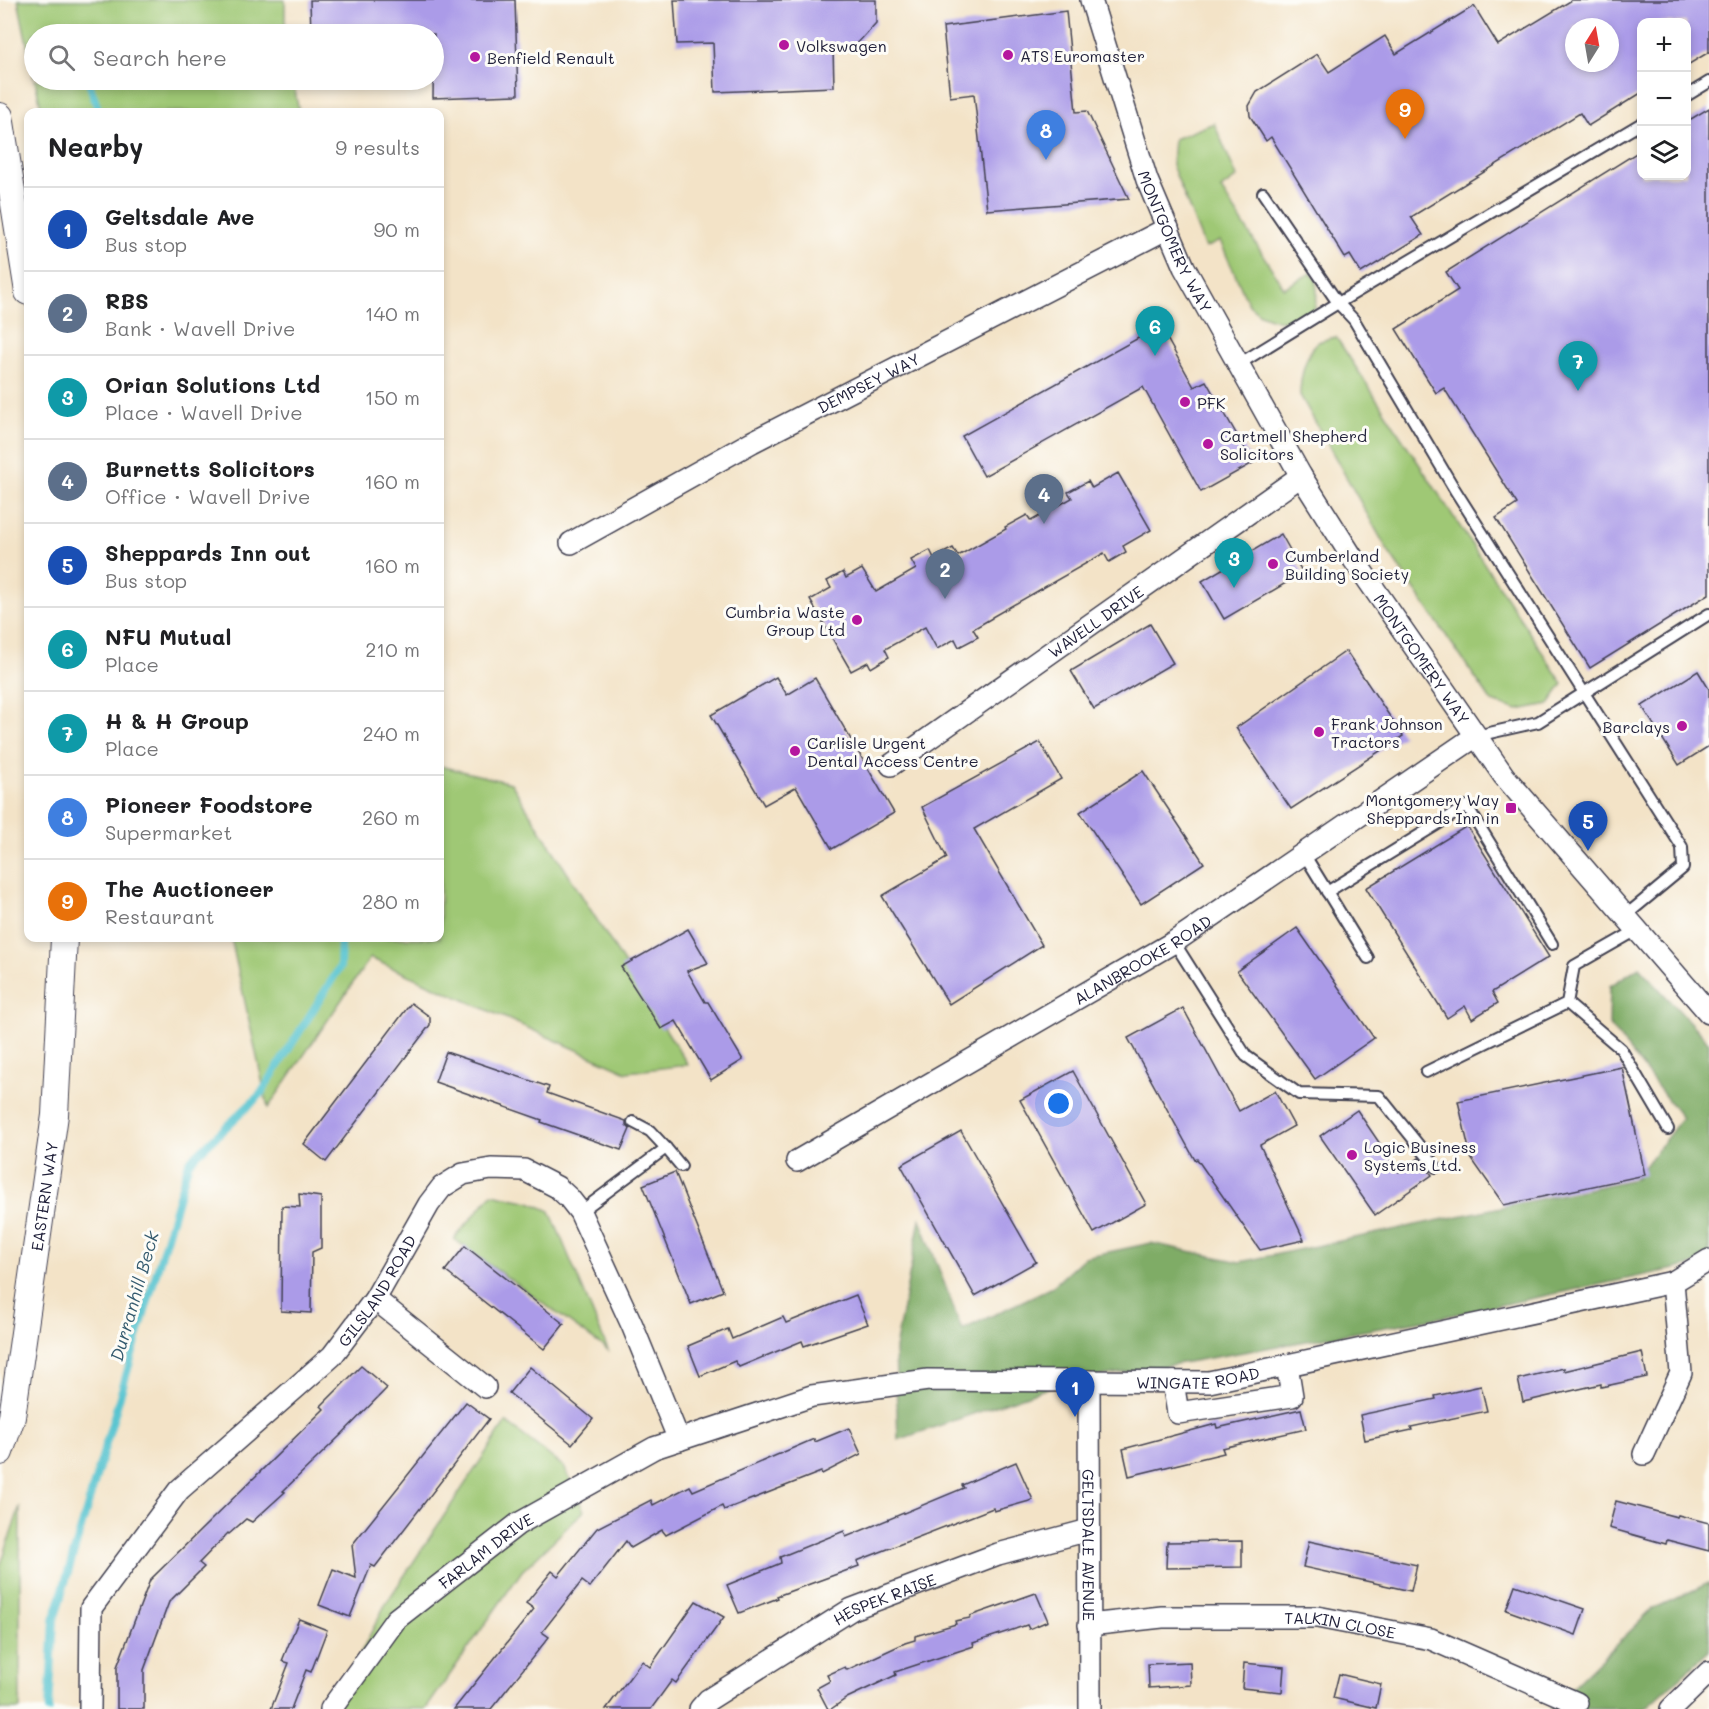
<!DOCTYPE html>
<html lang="en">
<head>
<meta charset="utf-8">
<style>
  body { margin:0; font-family:Mali,sans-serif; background:#f2f2f2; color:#202124 }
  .controls { position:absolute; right:18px; top:18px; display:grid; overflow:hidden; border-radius:12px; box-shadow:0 3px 9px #0003 }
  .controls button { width:54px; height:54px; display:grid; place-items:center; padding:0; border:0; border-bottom:2px solid #e0e0e0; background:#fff; color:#202124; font:30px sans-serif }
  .compass { position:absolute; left:1565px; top:18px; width:54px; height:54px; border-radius:50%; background:#fff; box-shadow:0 3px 9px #0003; rotate:11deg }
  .you { position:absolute; left:1059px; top:1104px; width:21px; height:21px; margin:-15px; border:4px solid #fff; border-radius:50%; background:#1a73e8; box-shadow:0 0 0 9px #1a73e833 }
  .badge { display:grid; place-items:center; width:39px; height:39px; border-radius:50%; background:#d93025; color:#fff; font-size:20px; font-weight:700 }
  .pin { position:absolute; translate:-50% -50px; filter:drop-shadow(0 2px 3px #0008) }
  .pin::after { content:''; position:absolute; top:32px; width:21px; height:18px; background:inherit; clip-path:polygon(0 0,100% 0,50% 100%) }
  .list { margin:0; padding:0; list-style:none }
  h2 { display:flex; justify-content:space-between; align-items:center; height:78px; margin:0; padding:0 24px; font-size:26px }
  h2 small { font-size:20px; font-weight:400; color:#757577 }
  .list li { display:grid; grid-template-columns:39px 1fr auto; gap:18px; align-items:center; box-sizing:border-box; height:84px; padding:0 24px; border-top:2px solid #e0e0e0 }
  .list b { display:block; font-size:22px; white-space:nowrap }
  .list p { margin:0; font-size:20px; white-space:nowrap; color:#757577 }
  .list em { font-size:20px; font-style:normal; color:#757577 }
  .icon { flex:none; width:33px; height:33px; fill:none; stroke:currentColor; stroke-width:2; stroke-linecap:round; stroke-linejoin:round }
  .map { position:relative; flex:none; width:1709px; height:1709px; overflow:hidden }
  .search { position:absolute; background:#fff; box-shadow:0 3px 9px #0003; left:24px; top:24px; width:420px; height:66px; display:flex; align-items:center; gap:15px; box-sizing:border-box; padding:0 21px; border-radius:33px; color:#757577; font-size:22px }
  .panel { position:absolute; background:#fff; box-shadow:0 3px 9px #0003; left:24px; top:108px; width:420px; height:834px; border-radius:12px }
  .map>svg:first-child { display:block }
</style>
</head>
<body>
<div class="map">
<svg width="1709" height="1709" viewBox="0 0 1709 1709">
  <rect width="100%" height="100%" fill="#fdfcf7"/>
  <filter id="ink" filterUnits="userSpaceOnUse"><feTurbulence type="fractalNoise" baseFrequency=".0167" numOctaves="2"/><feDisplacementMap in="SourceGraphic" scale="12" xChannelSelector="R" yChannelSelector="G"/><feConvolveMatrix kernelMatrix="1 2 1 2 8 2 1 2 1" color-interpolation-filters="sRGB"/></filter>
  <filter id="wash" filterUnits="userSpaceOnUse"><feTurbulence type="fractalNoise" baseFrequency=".008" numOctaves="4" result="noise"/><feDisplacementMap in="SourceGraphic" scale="24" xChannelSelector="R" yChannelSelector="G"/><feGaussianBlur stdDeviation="1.35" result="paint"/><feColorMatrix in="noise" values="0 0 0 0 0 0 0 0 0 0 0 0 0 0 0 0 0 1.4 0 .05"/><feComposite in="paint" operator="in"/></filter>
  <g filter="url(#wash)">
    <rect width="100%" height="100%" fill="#f3e3c7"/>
    <g fill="#9fc874" stroke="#607558" stroke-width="1.5">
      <polygon points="18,0 285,0 285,34 34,34 34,78"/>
      <polygon points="35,80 293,80 299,112 42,112"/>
      <polygon points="1214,123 1237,177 1221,189 1284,288 1311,273 1316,280 1317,294 1315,307 1308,318 1295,322 1276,320 1260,314 1249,305 1220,241 1205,248 1172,165 1174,139"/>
      <path d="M1336 337 1563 684 1549 704 1518 710 1492 702 1388 551 1300 395C1300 381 1305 353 1317 343 1321 340 1331 338 1336 337Z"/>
      <polygon points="440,766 511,783 688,1065 627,1072 370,958 268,1108 231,938 440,938"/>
      <polygon points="492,1194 530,1202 550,1211 608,1350 454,1239"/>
      <polygon points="506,1422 564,1467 584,1511 522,1571 426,1709 338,1709 345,1684 385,1605"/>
      <polygon points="20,1506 20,1709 0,1709 0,1567"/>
    </g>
    <g fill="#7fac66" stroke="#506750" stroke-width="1.5">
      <polygon points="1639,967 1709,1043 1709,1262 1442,1317 1182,1363 1065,1382 898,1440 895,1349 920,1219 962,1330 1052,1287 1085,1257 1151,1243 1240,1262 1635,1179 1682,1118 1609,1024 1610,986"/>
      <polygon points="1709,1583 1709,1651 1645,1709 1550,1709 1653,1609"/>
    </g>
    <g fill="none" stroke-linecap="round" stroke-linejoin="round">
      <g stroke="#58c4d0" stroke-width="8">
        <polyline points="88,80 99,112"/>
        <polyline points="49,1709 54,1620 189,1162 260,1095 340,967 341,938"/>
      </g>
    </g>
    <g id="blocks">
      <g fill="#ab9be8" fill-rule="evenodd">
        <polygon points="310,0 515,0 518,95 433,98 434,34 311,34"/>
        <polygon points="674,0 876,0 876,23 854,47 833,48 834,87 715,92 713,43 677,44"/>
        <path d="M1572 0H1709V52L1686 66V22H1641V93L1588 126 1580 113 1411 217 1423 235 1361 273 1350 255 1345 258 1271 137 1266 141 1250 116 1249 106 1257 92 1317 54 1329 72 1385 36 1396 54 1474 6 1498 45ZM1574 27H1610V63H1574Z"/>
        <polygon points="1066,11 1076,112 1087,111 1129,199 987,210 974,94 950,97 943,27"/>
        <polygon points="1709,108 1709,594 1590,668 1496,518 1517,504 1444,388 1436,393 1396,329 1458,290 1446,272 1641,150 1641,176 1686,176 1686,122"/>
        <polygon points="1160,326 1194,387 1206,381 1253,463 1201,492 1143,387 984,476 962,436"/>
        <polygon points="1118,473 1151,530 1123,546 1126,552 1109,562 1104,553 992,617 992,618 973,629 978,637 959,647 955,639 937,649 925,627 885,649 889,657 871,668 868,662 851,671 810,600 831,588 827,581 843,572 846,578 862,569 876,592 916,569 911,560 930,550 934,558 953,548 958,556 1006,529 1005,527 1027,515 1031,521 1072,498 1068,492 1088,481 1092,488"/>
        <polygon points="1281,534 1303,573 1224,619 1202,581"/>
        <polygon points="1150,624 1173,663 1094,709 1071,671"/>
        <polygon points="1346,651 1403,736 1291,809 1236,728"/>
        <polygon points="1698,671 1709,689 1709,746 1679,765 1642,706"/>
        <polygon points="776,677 787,695 815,678 894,813 832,849 796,787 764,805 711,715"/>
        <polygon points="1040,742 1061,779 974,829 1042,945 949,1004 882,896 947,858 922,807"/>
        <polygon points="1143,771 1204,863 1141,904 1080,812"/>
        <polygon points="1467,826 1549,957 1492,992 1498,1003 1472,1019 1465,1006 1447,1018 1366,888"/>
        <polygon points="1297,928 1374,1038 1315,1079 1237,971"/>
        <polygon points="688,929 708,963 687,971 705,1002 708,1002 743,1060 711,1080 676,1021 661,1029 621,967"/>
        <polygon points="411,1003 430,1017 430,1025 326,1162 304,1144"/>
        <polygon points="1183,1008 1239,1111 1275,1091 1294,1126 1260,1145 1304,1240 1260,1250 1197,1159 1195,1160 1128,1038"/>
        <polygon points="446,1052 549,1087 547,1093 626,1121 626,1125 630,1129 621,1150 541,1122 542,1120 435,1082"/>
        <polygon points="1622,1067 1645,1175 1504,1205 1471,1158 1458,1101"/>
        <polygon points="1073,1071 1146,1204 1094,1233 1020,1100"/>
        <polygon points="1357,1110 1399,1172 1419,1158 1432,1175 1375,1215 1320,1136"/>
        <polygon points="961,1131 1036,1262 975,1296 901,1165"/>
        <polygon points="675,1172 723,1291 691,1304 643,1185"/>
        <polygon points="299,1194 321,1197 321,1248 312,1252 311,1313 281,1311 282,1206 300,1207"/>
        <polygon points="465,1246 564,1324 544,1349 445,1271"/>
        <polygon points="856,1295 868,1324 804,1346 802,1341 739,1367 735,1361 700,1376 688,1346 728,1329 732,1339 783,1317 786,1323"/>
        <polygon points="1642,1352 1647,1377 1601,1387 1601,1384 1523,1402 1518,1379 1564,1368 1564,1371"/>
        <polygon points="361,1366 387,1388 341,1435 283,1491 285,1492 252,1522 246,1519 229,1534 228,1533 199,1563 204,1567 169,1602 144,1670 144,1709 117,1709 117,1667 150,1580 324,1409 321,1406"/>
        <polygon points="530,1367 593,1419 572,1444 509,1393"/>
        <polygon points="1481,1386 1487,1411 1411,1427 1412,1430 1365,1440 1360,1415 1436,1399 1435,1396"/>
        <polygon points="466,1402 489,1419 375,1567 371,1565 350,1617 319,1605 333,1569 356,1578 352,1545"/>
        <polygon points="1301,1409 1306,1429 1222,1448 1224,1453 1129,1476 1123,1449 1216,1424 1217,1428"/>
        <polygon points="849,1428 861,1454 822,1474 821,1472 724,1510 722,1506 666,1535 662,1530 631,1548 626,1541 590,1587 582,1581 542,1632 549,1637 491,1709 454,1709 534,1609 526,1603 552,1571 558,1576 597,1528 651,1500 653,1505 690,1486 693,1491 814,1439 815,1442"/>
        <polygon points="1016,1462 1033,1500 994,1511 993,1508 857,1561 859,1566 777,1596 778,1598 739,1613 727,1585 781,1563 780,1557 844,1531 846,1537 964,1488 962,1485"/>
        <polygon points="1616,1501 1677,1517 1678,1515 1709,1523 1709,1551 1667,1540 1666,1544 1609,1528"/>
        <polygon points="1242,1541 1242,1567 1166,1568 1167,1542"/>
        <polygon points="1309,1541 1417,1565 1411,1591 1303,1567"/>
        <polygon points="1515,1585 1585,1609 1576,1635 1506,1610"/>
        <polygon points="1036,1593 1048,1621 1029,1629 1027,1625 973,1643 974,1646 895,1672 896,1675 847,1698 831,1709 828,1709 817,1688 830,1681 827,1675 845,1667 847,1670 905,1643 915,1640 915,1636 956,1624 955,1621 970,1618 970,1616"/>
        <polygon points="696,1601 724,1617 676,1683 672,1680 651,1709 606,1709 642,1661 650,1667"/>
        <polygon points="299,1619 327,1630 311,1672 306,1670 291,1709 271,1709 289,1663 282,1661"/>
        <polygon points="1190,1662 1191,1685 1149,1688 1148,1664"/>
        <polygon points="1244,1663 1284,1667 1282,1692 1242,1688"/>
        <polygon points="1339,1674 1381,1684 1376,1708 1333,1698"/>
      </g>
    </g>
  </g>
  <g filter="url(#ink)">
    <use href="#blocks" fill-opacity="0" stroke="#413f50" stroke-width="1.5"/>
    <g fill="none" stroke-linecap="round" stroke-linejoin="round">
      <defs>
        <g id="service">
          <polyline points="1686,96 1709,82"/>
          <polyline points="1263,193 1338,303 1642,123"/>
          <polyline points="1239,364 1338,303 1354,320 1455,490 1682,847 1683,868 1625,916"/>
          <polyline points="1476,736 1538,722 1709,614"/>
          <polyline points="1304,854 1368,958"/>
          <polyline points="1327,892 1467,806 1552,944"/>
          <polyline points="1174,942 1246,1056 1299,1094 1379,1096 1436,1167"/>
          <polyline points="1567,1003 1621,1049 1668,1129"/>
          <polyline points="1426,1072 1567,1003 1574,966 1637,930"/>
          <polyline points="666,1148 681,1166"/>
          <polyline points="580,1212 666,1148 650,1131 633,1122"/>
        </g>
        <g id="minor">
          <path id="s1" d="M1091 0 1147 180 1184 267 1301 476 1354 560 1504 776 1709 1013"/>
          <path id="s2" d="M571 543 752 442 1168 228"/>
          <path id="s3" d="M891 765 1301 476"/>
          <path id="s4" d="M797 1161 1174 942 1476 736"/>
          <polyline points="375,1299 485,1387"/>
          <path id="s5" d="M1089 1381 1090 1709"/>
          <polyline points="1173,1382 1178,1413 1292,1396 1287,1365"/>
          <polyline points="1644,1454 1681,1373 1673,1282"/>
          <path id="s6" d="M1089 1625 1162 1617H1317L1431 1639 1577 1703"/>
          <path id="s7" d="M90 1709 91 1608 179 1490 332 1356 375 1299 429 1204 442 1187 463 1174 491 1169 524 1170 557 1187 569 1198 580 1212 632 1325 679 1440"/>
          <path id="s8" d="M331 1709 396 1619 518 1524 654 1448 812 1396 928 1380 1209 1382 1673 1282 1709 1260"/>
          <path id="s9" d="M700 1709 708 1700 852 1609 998 1554 1089 1530"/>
          <polyline points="1671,1709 1709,1672"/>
        </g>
        <g id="tertiary">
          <polyline points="0,116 28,292"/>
          <path id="s10" d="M0 1452 12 1417 55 1115 64 938"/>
        </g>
      </defs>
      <use href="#service" stroke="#413f50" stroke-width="14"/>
      <use href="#minor" stroke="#413f50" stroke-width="24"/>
      <use href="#tertiary" stroke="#413f50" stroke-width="28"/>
      <use href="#service" stroke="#fff" stroke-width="10"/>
      <use href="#minor" stroke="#fff" stroke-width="21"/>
      <use href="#tertiary" stroke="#fff" stroke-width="26"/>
    </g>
  </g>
  <g fill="#b5179e" stroke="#fdfcf7" stroke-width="2">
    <circle cx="784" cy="45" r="6"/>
    <circle cx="1008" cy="55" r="6"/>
    <circle cx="475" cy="57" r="6"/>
    <circle cx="1185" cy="402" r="6"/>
    <circle cx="1208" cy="444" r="6"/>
    <circle cx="1273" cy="564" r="6"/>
    <circle cx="857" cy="620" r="6"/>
    <circle cx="1682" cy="726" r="6"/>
    <circle cx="1319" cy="732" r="6"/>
    <circle cx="795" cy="751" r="6"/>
    <rect x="1505" y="802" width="12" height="12" rx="3"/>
    <circle cx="1352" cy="1155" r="6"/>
  </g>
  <g text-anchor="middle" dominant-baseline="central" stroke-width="6" stroke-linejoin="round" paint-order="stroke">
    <g font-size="16" fill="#22223b" stroke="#fdfcf7" text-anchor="start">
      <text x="796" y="45">Volkswagen</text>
      <text x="1020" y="55">ATS Euromaster</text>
      <text x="487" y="57">Benfield Renault</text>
      <text x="1197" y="402">PFK</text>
      <text x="1220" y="435">Cartmell Shepherd<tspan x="1220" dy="18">Solicitors</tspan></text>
      <text x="1285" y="555">Cumberland<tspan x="1285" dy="18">Building Society</tspan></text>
      <text x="845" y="611" text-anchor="end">Cumbria Waste<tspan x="845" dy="18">Group Ltd</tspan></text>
      <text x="1331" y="723">Frank Johnson<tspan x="1331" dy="18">Tractors</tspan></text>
      <text x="1670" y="726" text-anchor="end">Barclays</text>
      <text x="807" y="742">Carlisle Urgent<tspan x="807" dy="18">Dental Access Centre</tspan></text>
      <text x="1499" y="799" text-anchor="end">Montgomery Way<tspan x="1499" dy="18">Sheppards Inn in</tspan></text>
      <text x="1364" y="1146">Logic Business<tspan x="1364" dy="18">Systems Ltd.</tspan></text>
    </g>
    <g font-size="16" fill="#22223b" stroke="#fdfcf7">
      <text stroke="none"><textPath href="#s1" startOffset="256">MONTGOMERY WAY</textPath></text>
      <text stroke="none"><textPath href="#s2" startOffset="338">DEMPSEY WAY</textPath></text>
      <text stroke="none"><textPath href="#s3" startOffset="250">WAVELL DRIVE</textPath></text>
      <text stroke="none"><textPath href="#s1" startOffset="742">MONTGOMERY WAY</textPath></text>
      <text stroke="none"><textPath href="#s4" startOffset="400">ALANBROOKE ROAD</textPath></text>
      <text stroke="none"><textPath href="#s10" startOffset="260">EASTERN WAY</textPath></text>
      <text stroke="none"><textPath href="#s7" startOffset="531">GILSLAND ROAD</textPath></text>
      <text stroke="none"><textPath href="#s8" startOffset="975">WINGATE ROAD</textPath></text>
      <text stroke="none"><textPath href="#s5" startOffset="164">GELTSDALE AVENUE</textPath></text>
      <text stroke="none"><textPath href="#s8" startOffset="224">FARLAM DRIVE</textPath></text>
      <text stroke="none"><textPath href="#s9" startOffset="216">HESPEK RAISE</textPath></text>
      <text stroke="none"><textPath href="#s6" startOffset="252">TALKIN CLOSE</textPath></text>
    </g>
    <g font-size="18" font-style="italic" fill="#355b6f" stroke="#fdfcf7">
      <text transform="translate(134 1296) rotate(-74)">Durranhill Beck</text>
    </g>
  </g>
</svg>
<div class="controls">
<button>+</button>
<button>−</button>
<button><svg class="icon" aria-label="layers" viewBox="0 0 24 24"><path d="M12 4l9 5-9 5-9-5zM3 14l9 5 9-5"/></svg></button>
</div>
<svg class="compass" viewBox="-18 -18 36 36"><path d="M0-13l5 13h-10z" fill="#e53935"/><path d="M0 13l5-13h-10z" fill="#757577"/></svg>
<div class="you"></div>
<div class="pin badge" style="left:1075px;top:1417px;background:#1a4fb4">1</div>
<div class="pin badge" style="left:945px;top:599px;background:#5c6f8a">2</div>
<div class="pin badge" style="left:1234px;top:588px;background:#0f9aa8">3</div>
<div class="pin badge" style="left:1044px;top:524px;background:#5c6f8a">4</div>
<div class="pin badge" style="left:1588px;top:851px;background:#1a4fb4">5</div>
<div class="pin badge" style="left:1155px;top:356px;background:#0f9aa8">6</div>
<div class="pin badge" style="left:1578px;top:391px;background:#0f9aa8">7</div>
<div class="pin badge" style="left:1046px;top:160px;background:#3f7fe0">8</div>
<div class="pin badge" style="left:1405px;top:139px;background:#e8710a">9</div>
<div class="search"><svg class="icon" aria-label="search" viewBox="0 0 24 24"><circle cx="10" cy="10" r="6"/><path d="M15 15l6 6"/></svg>Search here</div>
<section class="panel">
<h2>Nearby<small>9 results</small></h2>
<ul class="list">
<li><span class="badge" style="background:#1a4fb4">1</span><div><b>Geltsdale Ave</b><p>Bus stop</p></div><em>90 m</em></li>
<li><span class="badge" style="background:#5c6f8a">2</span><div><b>RBS</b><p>Bank · Wavell Drive</p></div><em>140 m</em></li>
<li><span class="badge" style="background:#0f9aa8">3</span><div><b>Orian Solutions Ltd</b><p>Place · Wavell Drive</p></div><em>150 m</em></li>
<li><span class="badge" style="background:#5c6f8a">4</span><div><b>Burnetts Solicitors</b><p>Office · Wavell Drive</p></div><em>160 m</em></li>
<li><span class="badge" style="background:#1a4fb4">5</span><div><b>Sheppards Inn out</b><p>Bus stop</p></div><em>160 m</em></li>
<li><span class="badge" style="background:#0f9aa8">6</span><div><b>NFU Mutual</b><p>Place</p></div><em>210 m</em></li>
<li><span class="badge" style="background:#0f9aa8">7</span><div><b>H &amp; H Group</b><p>Place</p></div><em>240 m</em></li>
<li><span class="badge" style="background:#3f7fe0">8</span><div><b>Pioneer Foodstore</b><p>Supermarket</p></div><em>260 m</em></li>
<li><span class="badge" style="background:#e8710a">9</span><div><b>The Auctioneer</b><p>Restaurant</p></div><em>280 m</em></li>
</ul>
</section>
</div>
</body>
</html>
